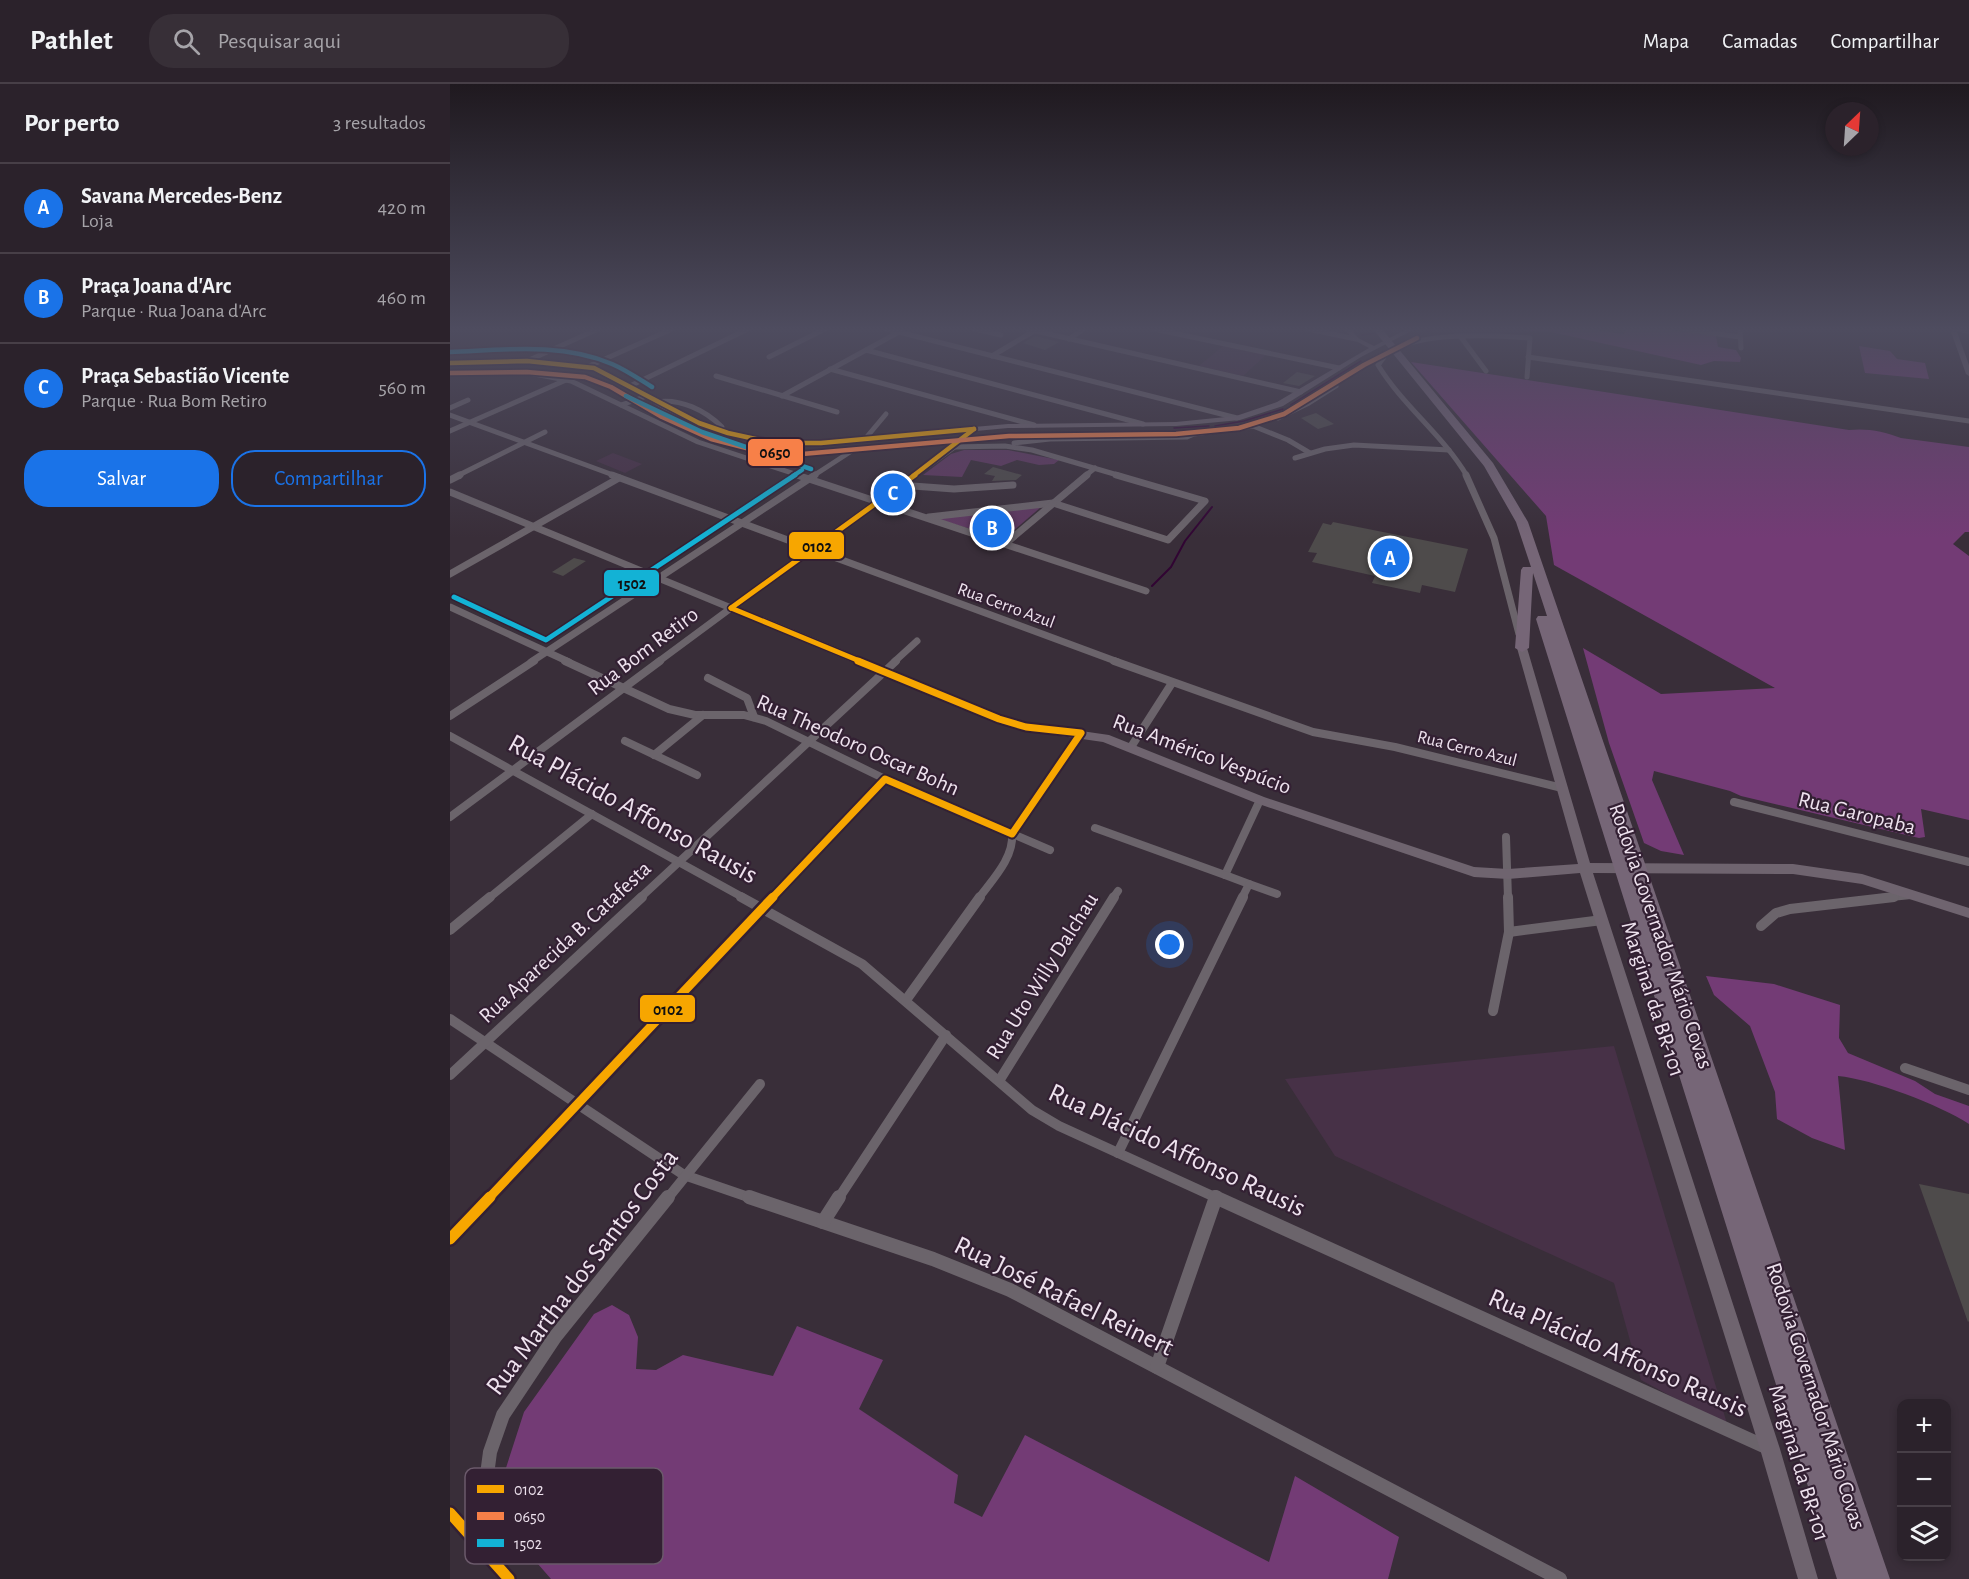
<!DOCTYPE html>
<html lang="pt">
<head>
<meta charset="utf-8">
<style>
  body { margin:0; font-family:"Alegreya Sans",sans-serif; background:#372f37; color:#f1f3f6 }
  .controls { position:absolute; right:18px; bottom:18px; display:grid; overflow:hidden; border-radius:12px; box-shadow:0 3px 9px #0003 }
  .controls button { width:54px; height:54px; display:grid; place-items:center; padding:0; border:0; border-bottom:2px solid #473f47; background:#2b222b; color:#f1f3f6; font:30px sans-serif }
  .compass { position:absolute; left:1375px; top:18px; width:54px; height:54px; border-radius:50%; background:#2b222b; box-shadow:0 3px 9px #0003; rotate:25deg }
  .you { position:absolute; left:720px; top:861px; width:21px; height:21px; margin:-15px; border:4px solid #fff; border-radius:50%; background:#1a73e8; box-shadow:0 0 0 9px #1a73e833 }
  .badge { display:grid; place-items:center; width:39px; height:39px; border-radius:50%; background:#1a73e8; color:#fff; font-size:20px; font-weight:700 }
  .pin { position:absolute; translate:-50% -50%; border:3px solid #fff; box-shadow:0 2px 6px #0006 }
  .list { margin:0; padding:0; list-style:none }
  h2 { display:flex; justify-content:space-between; align-items:center; height:78px; margin:0; padding:0 24px; font-size:26px }
  h2 small { font-size:20px; font-weight:400; color:#a6a4a9 }
  .list li { display:grid; grid-template-columns:39px 1fr auto; gap:18px; align-items:center; box-sizing:border-box; height:90px; padding:0 24px; border-top:2px solid #473f47 }
  .list b { display:block; font-size:22px; white-space:nowrap }
  .list p { margin:0; font-size:20px; white-space:nowrap; color:#a6a4a9 }
  .list em { font-size:20px; font-style:normal; color:#a6a4a9 }
  .actions { display:flex; gap:12px; padding:18px 24px }
  .actions a { flex:1; padding:14px 0; border:2px solid #1a73e8; border-radius:24px; text-align:center; font-size:21px; color:#1a73e8 }
  .actions .main { background:#1a73e8; color:#fff }
  .icon { flex:none; width:33px; height:33px; fill:none; stroke:currentColor; stroke-width:2; stroke-linecap:round; stroke-linejoin:round }
  .map { position:relative; flex:none; width:1519px; height:1495px; overflow:hidden }
  header { display:flex; align-items:center; gap:36px; box-sizing:border-box; height:84px; padding:0 30px; background:#2b222b; border-bottom:2px solid #473f47 }
  header strong { font-size:28px }
  nav { display:flex; gap:33px; margin-inline-start:auto; font-size:21px }
  .search { width:420px; height:54px; background:#372f37; display:flex; align-items:center; gap:15px; box-sizing:border-box; padding:0 21px; border-radius:24px; color:#a6a4a9; font-size:22px }
  main { display:flex }
  aside { flex:1; background:#2b222b }
  .map>svg:first-child { display:block }
</style>
</head>
<body>
<header>
<strong>Pathlet</strong>
<div class="search"><svg class="icon" aria-label="search" viewBox="0 0 24 24"><circle cx="10" cy="10" r="6"/><path d="M15 15l6 6"/></svg>Pesquisar aqui</div>
<nav><a>Mapa</a><a>Camadas</a><a>Compartilhar</a></nav>
</header>
<main>
<aside>
<h2>Por perto<small>3 resultados</small></h2>
<ul class="list">
<li><span class="badge">A</span><div><b>Savana Mercedes-Benz</b><p>Loja</p></div><em>420 m</em></li>
<li><span class="badge">B</span><div><b>Praça Joana d'Arc</b><p>Parque · Rua Joana d'Arc</p></div><em>460 m</em></li>
<li><span class="badge">C</span><div><b>Praça Sebastião Vicente</b><p>Parque · Rua Bom Retiro</p></div><em>560 m</em></li>
</ul>
<div class="actions"><a class="main">Salvar</a><a>Compartilhar</a></div>
</aside>
<div class="map">
<svg width="1519" height="1495" viewBox="0 0 1519 1495">
  <rect width="100%" height="100%" fill="#392e39"/>
  <g fill="#473147">
    <polygon points="773,262 816,271 793,292 749,282"/>
    <polygon points="163,369 192,380 175,389 146,377"/>
    <polygon points="1164,962 1278,1343 1191,1296 1164,1199 885,1072 835,995"/>
  </g>
  <g fill="#5f3961">
    <polygon points="514,366 558,366 609,376 604,380 589,381 567,376 551,382 521,376 512,393 473,391 501,370"/>
    <polygon points="591,423 554,455 484,434"/>
  </g>
  <g fill="#733b75">
    <polygon points="1050,245 1136,245 1174,250 1176,245 1213,245 1266,252 1268,263 1286,266 1291,274 1290,278 1264,277 1251,281 1101,248"/>
    <polygon points="1409,262 1440,267 1447,275 1475,279 1479,295 1415,289"/>
    <path d="M961 278 1399 346C1416 344 1434 347 1451 354L1519 363V448H1515L1503 460 1519 472V736L1471 725 1475 753 1469 754 1291 712 1280 707 1204 687 1202 696 1234 771 1211 767 1194 759 1159 659 1133 564 1211 610 1325 604 1104 481 1096 432Z"/>
    <path d="M1256 892 1324 900 1390 921 1389 954 1398 969 1465 997 1485 1010 1519 1022V1040C1490 1021 1422 995 1388 992L1395 1066 1362 1054 1327 1035 1325 1008 1300 942 1264 911Z"/>
    <polygon points="162,1221 179,1231 188,1253 186,1285 206,1286 233,1271 323,1292 347,1242 433,1276 409,1325 508,1391 504,1419 532,1433 575,1351 819,1478 845,1392 949,1453 938,1495 101,1495 54,1441 54,1390 74,1328 144,1230"/>
  </g>
  <g fill="none" stroke-linecap="round" stroke-linejoin="round">
    <g stroke="#310533" stroke-width="1.5">
      <polyline points="976,248 985,245"/>
      <polyline points="912,251 952,245"/>
      <polyline points="841,321 911,277"/>
      <polyline points="765,342 794,337 833,325"/>
      <polyline points="724,344 759,342"/>
    </g>
    <polyline stroke="#310533" stroke-width="2" points="702,502 721,483 735,457 762,423"/>
  </g>
  <g fill="#4e4b4b">
    <polygon points="585,252 609,258 595,266 573,259"/>
    <polygon points="847,288 865,292 849,302 833,299"/>
    <polygon points="866,329 884,340 868,345 851,334"/>
    <polygon points="543,383 572,391 566,396 542,397 545,392 534,390"/>
    <polygon points="883,438 1018,465 1005,508 972,501 970,509 922,499 925,492 862,478 867,469 858,468 873,439 881,441"/>
    <polygon points="124,474 136,477 113,492 102,488"/>
    <polygon points="1469,1100 1519,1110 1519,1237 1518,1238"/>
  </g>
  <g fill="none" stroke-linecap="round" stroke-linejoin="round">
    <g stroke="#6b646b" stroke-width="5">
      <polyline points="437,245 787,334"/>
      <polyline points="525,245 551,251"/>
      <polyline points="577,245 851,308"/>
      <polyline points="704,245 889,284"/>
      <polyline points="858,245 906,255"/>
      <polyline points="1232,245 1290,253"/>
      <polyline points="1290,245 1291,264"/>
      <polyline points="1010,252 1036,287"/>
      <polyline points="619,255 634,245"/>
      <polyline points="416,266 693,340"/>
      <polyline points="542,272 584,247"/>
      <polyline points="319,273 375,245"/>
      <polyline points="1078,273 1519,337"/>
      <polyline points="77,277 148,245"/>
      <polyline points="137,283 222,245"/>
      <polyline points="380,285 584,341"/>
      <polyline points="0,288 74,288 121,297 248,358 351,392"/>
      <polyline points="266,292 387,328"/>
      <polyline points="180,302 298,245"/>
      <polyline points="332,312 449,248"/>
      <path d="M206 318C230 314 255 326 272 343L269 346"/>
      <polyline points="171,321 197,312"/>
      <polyline points="0,324 18,316"/>
      <polyline points="0,331 166,392"/>
      <polyline points="828,334 859,319 886,302"/>
      <polyline points="0,347 116,296"/>
      <polyline points="415,355 436,330"/>
      <polyline points="564,359 600,355 737,353 744,350 803,342 838,356 860,369"/>
      <polyline points="503,363 555,362 582,366 671,392"/>
      <polyline points="845,374 875,365 904,361 999,366"/>
      <polyline points="7,392 95,348"/>
      <polyline points="363,392 400,368"/>
      <polyline points="635,392 645,384"/>
      <path d="M1017 392C993 351 953 322 928 281 931 278 933 273 937 270 964 247 1046 251 1080 254L1077 293"/>
    </g>
    <g stroke="#6b646b" stroke-width="7">
      <polyline points="162,391 668,578"/>
      <polyline points="347,391 696,507"/>
      <polyline points="1016,391 1044,454 1069,550"/>
      <polyline points="0,396 10,391"/>
      <polyline points="449,401 504,405 563,401"/>
      <polyline points="0,408 281,524"/>
      <polyline points="479,433 603,419 718,456 755,417 666,391"/>
      <polyline points="555,460 637,391"/>
      <polyline points="0,490 169,394"/>
      <polyline points="0,523 119,578"/>
      <polyline points="81,578 365,391"/>
      <polyline points="208,578 281,524"/>
      <polyline points="444,578 467,557"/>
    </g>
    <g stroke="#6b646b" stroke-width="8">
      <polyline points="115,577 219,625 245,631 294,631 316,637 435,695 600,766"/>
      <polyline points="664,577 863,648 945,663 1112,704"/>
      <polyline points="258,594 297,614 304,633"/>
      <polyline points="0,632 84,577"/>
      <polyline points="0,652 294,814"/>
      <polyline points="175,657 247,691"/>
      <polyline points="681,663 722,599"/>
      <polyline points="204,671 253,631"/>
      <polyline points="1284,718 1519,778"/>
      <polyline points="0,733 210,577"/>
      <polyline points="645,744 775,791 810,716"/>
      <polyline points="562,750 631,649"/>
      <polyline points="1056,753 1058,814"/>
      <polyline points="775,791 799,800 792,814"/>
      <polyline points="799,800 827,810"/>
      <polyline points="39,814 142,730"/>
      <polyline points="190,814 446,577"/>
      <polyline points="322,814 435,695"/>
      <path d="M529 814C542 796 564 774 562 750"/>
      <polyline points="663,814 668,807"/>
      <polyline points="1431,814 1461,811"/>
    </g>
    <g stroke="#6b646b" stroke-width="10">
      <polyline points="291,813 412,880 582,1026 609,1042 769,1115"/>
      <polyline points="1311,842 1326,829 1340,825 1444,813"/>
      <polyline points="0,846 40,813"/>
      <polyline points="1059,848 1152,836"/>
      <polyline points="456,916 530,813"/>
      <polyline points="1043,927 1059,848 1058,813"/>
      <polyline points="0,935 234,1091 304,1115"/>
      <polyline points="1455,984 1519,1006"/>
      <polyline points="0,991 192,813"/>
      <polyline points="549,997 664,813"/>
      <polyline points="668,1069 793,813"/>
      <polyline points="38,1115 323,813"/>
      <polyline points="217,1115 310,1000"/>
      <polyline points="388,1115 496,951"/>
    </g>
    <g stroke="#6b646b" stroke-width="14">
      <polyline points="299,1113 483,1175 560,1206 1110,1495"/>
      <polyline points="765,1113 1318,1364"/>
      <polyline points="373,1138 389,1113"/>
      <polyline points="0,1155 40,1113"/>
      <polyline points="707,1283 766,1113"/>
      <polyline points="0,1429 59,1495"/>
      <polyline points="28,1459 40,1368 53,1331 105,1253 218,1113"/>
    </g>
    <g fill="#6f646f" fill-rule="evenodd">
      <polygon points="894,245 901,245 908,254 924,262 957,245 965,245 911,273 833,322 790,336 726,342 558,344 526,347 506,365 288,523 553,632 576,639 659,651 814,713 1024,783 1058,785 1128,780 1067,564 1072,561 1077,564 1140,779 1343,780 1412,790 1519,824 1519,834 1412,800 1343,790 1143,789 1330,1365 1368,1495 1348,1495 1310,1365 1130,789 1058,795 1024,793 806,719 653,658 576,647 545,638 278,526 278,522 500,361 516,348 352,362 310,359 261,347 214,326 163,294 136,285 77,279 0,281 0,277 77,275 137,281 167,292 220,322 267,343 310,355 352,358 558,340 726,338 786,332 827,318 919,264 904,256"/>
      <polygon points="1500,245 1506,245 1519,281 1519,292 1516,290"/>
    </g>
    <polygon fill="#726572" fill-rule="evenodd" points="1496,245 1519,246 1519,250"/>
    <polygon fill="#766677" fill-rule="evenodd" points="923,245 932,245 1043,379 1078,438 1440,1495 1387,1495 1086,535 1088,532 1097,532 1083,489 1079,564 1072,568 1065,564 1071,486 1073,483 1081,483 1066,438 1034,382"/>
    <defs>
      <g id="bus-1-far4">
        <polyline points="0,279 77,277 144,284 249,339 278,349 324,359 371,359 524,345"/>
        <polyline points="463,392 524,345"/>
      </g>
      <g id="bus-1-far3">
        <polyline points="281,524 465,391"/>
        <polyline points="281,524 412,578"/>
      </g>
      <polyline id="bus-1-far2" points="322,814 435,695 562,750 631,649 576,643 549,635 408,577"/>
      <polyline id="bus-1-far1" points="38,1115 323,813"/>
      <g id="bus-1">
        <polyline points="0,1155 40,1113"/>
        <polyline points="0,1429 59,1495"/>
      </g>
      <polyline id="bus-2" points="0,289 77,288 135,293 161,303 212,333 261,355 308,367 352,370 559,352 726,350 789,344 834,330 914,281 967,254"/>
      <g id="bus-3-far1">
        <path d="M0 268C53 266 111 258 162 280 176 286 189 295 202 303"/>
        <polyline points="176,312 252,348 361,385"/>
        <polyline points="343,392 352,386"/>
      </g>
      <polyline id="bus-3" points="4,513 96,556 345,391"/>
    </defs>
    <use href="#bus-1-far4" stroke="#332033" stroke-width="8"/>
    <use href="#bus-1-far3" stroke="#332033" stroke-width="8"/>
    <use href="#bus-1-far2" stroke="#332033" stroke-width="11"/>
    <use href="#bus-1-far1" stroke="#332033" stroke-width="14"/>
    <use href="#bus-1" stroke="#332033" stroke-width="16"/>
    <use href="#bus-2" stroke="#332033" stroke-width="8"/>
    <use href="#bus-3-far1" stroke="#332033" stroke-width="8"/>
    <use href="#bus-3" stroke="#332033" stroke-width="8"/>
    <use href="#bus-1-far4" stroke="#f7a600" stroke-width="4.5"/>
    <use href="#bus-1-far3" stroke="#f7a600" stroke-width="5"/>
    <use href="#bus-1-far2" stroke="#f7a600" stroke-width="7"/>
    <use href="#bus-1-far1" stroke="#f7a600" stroke-width="9"/>
    <use href="#bus-1" stroke="#f7a600" stroke-width="11"/>
    <use href="#bus-2" stroke="#f78048" stroke-width="4.5"/>
    <use href="#bus-3-far1" stroke="#13b2d5" stroke-width="4.5"/>
    <use href="#bus-3" stroke="#13b2d5" stroke-width="5"/>
  </g>
  <linearGradient id="sky" x2="0" y2="1"><stop stop-color="#1f191f"/><stop offset="0.54" stop-color="#4e4c5f"/><stop offset="1" stop-color="#4e4c5f" stop-opacity="0"/></linearGradient>
  <rect width="1519" height="454" fill="url(#sky)"/>
  <g text-anchor="middle" dominant-baseline="central" stroke-width="4.5" stroke-linejoin="round" paint-order="stroke">
    <g font-size="18" fill="#eee2ee" stroke="#332033">
      <text transform="translate(556 522) rotate(20)">Rua Cerro Azul</text>
      <text transform="translate(1017 665) rotate(14)">Rua Cerro Azul</text>
    </g>
    <g font-size="22" fill="#eee2ee" stroke="#332033">
      <text transform="translate(193 567) rotate(-37)">Rua Bom Retiro</text>
      <text transform="translate(408 661) rotate(24)">Rua Theodoro Oscar Bohn</text>
      <text transform="translate(752 670) rotate(21)">Rua Américo Vespúcio</text>
      <text transform="translate(1407 729) rotate(14)">Rua Garopaba</text>
      <text transform="translate(1211 852) rotate(71)">Rodovia Governador Mário Covas</text>
      <text transform="translate(115 858) rotate(-43)">Rua Aparecida B. Catafesta</text>
      <text transform="translate(592 892) rotate(-58)">Rua Uto Willy Dalchau</text>
      <text transform="translate(1203 915) rotate(72)">Marginal da BR-101</text>
      <text transform="translate(1366 1312) rotate(72)">Rodovia Governador Mário Covas</text>
      <text transform="translate(1349 1379) rotate(73)">Marginal da BR-101</text>
    </g>
    <g font-size="27" fill="#eee2ee" stroke="#332033">
      <text transform="translate(183 725) rotate(29)">Rua Plácido Affonso Rausis</text>
      <text transform="translate(727 1066) rotate(25)">Rua Plácido Affonso Rausis</text>
      <text transform="translate(132 1188) rotate(-53)">Rua Martha dos Santos Costa</text>
      <text transform="translate(614 1212) rotate(26)">Rua José Rafael Reinert</text>
      <text transform="translate(1168 1269) rotate(24)">Rua Plácido Affonso Rausis</text>
    </g>
  </g>
  <rect x="15" y="1384" width="198" height="96" rx="9" fill="#332033" stroke="#6b5a6b" stroke-width="1.5"/>
  <rect x="27" y="1401" width="27" height="8" fill="#f7a600"/>
  <rect x="27" y="1428" width="27" height="8" fill="#f78048"/>
  <rect x="27" y="1455" width="27" height="8" fill="#13b2d5"/>
  <g font-size="16" fill="#eee2ee">
    <text x="64" y="1411">0102</text>
    <text x="64" y="1438">0650</text>
    <text x="64" y="1465">1502</text>
  </g>
  <g stroke="#332033" stroke-width="2">
    <rect x="297" y="354" width="57" height="29" rx="6" fill="#f78048"/>
    <rect x="338" y="447" width="57" height="29" rx="6" fill="#f7a600"/>
    <rect x="153" y="485" width="57" height="28" rx="6" fill="#13b2d5"/>
    <rect x="189" y="910" width="57" height="29" rx="6" fill="#f7a600"/>
  </g>
  <g font-size="16" text-anchor="middle" font-weight="bold" fill="#111">
    <text x="325" y="374">0650</text>
    <text x="367" y="468">0102</text>
    <text x="182" y="505">1502</text>
    <text x="218" y="931">0102</text>
  </g>
</svg>
<div class="controls">
<button>+</button>
<button>−</button>
<button><svg class="icon" aria-label="layers" viewBox="0 0 24 24"><path d="M12 4l9 5-9 5-9-5zM3 14l9 5 9-5"/></svg></button>
</div>
<svg class="compass" viewBox="-18 -18 36 36"><path d="M0-13l5 13h-10z" fill="#e53935"/><path d="M0 13l5-13h-10z" fill="#a6a4a9"/></svg>
<div class="you"></div>
<div class="pin badge" style="left:940px;top:474px">A</div>
<div class="pin badge" style="left:542px;top:444px">B</div>
<div class="pin badge" style="left:443px;top:409px">C</div>
</div>
</main>
</body>
</html>
